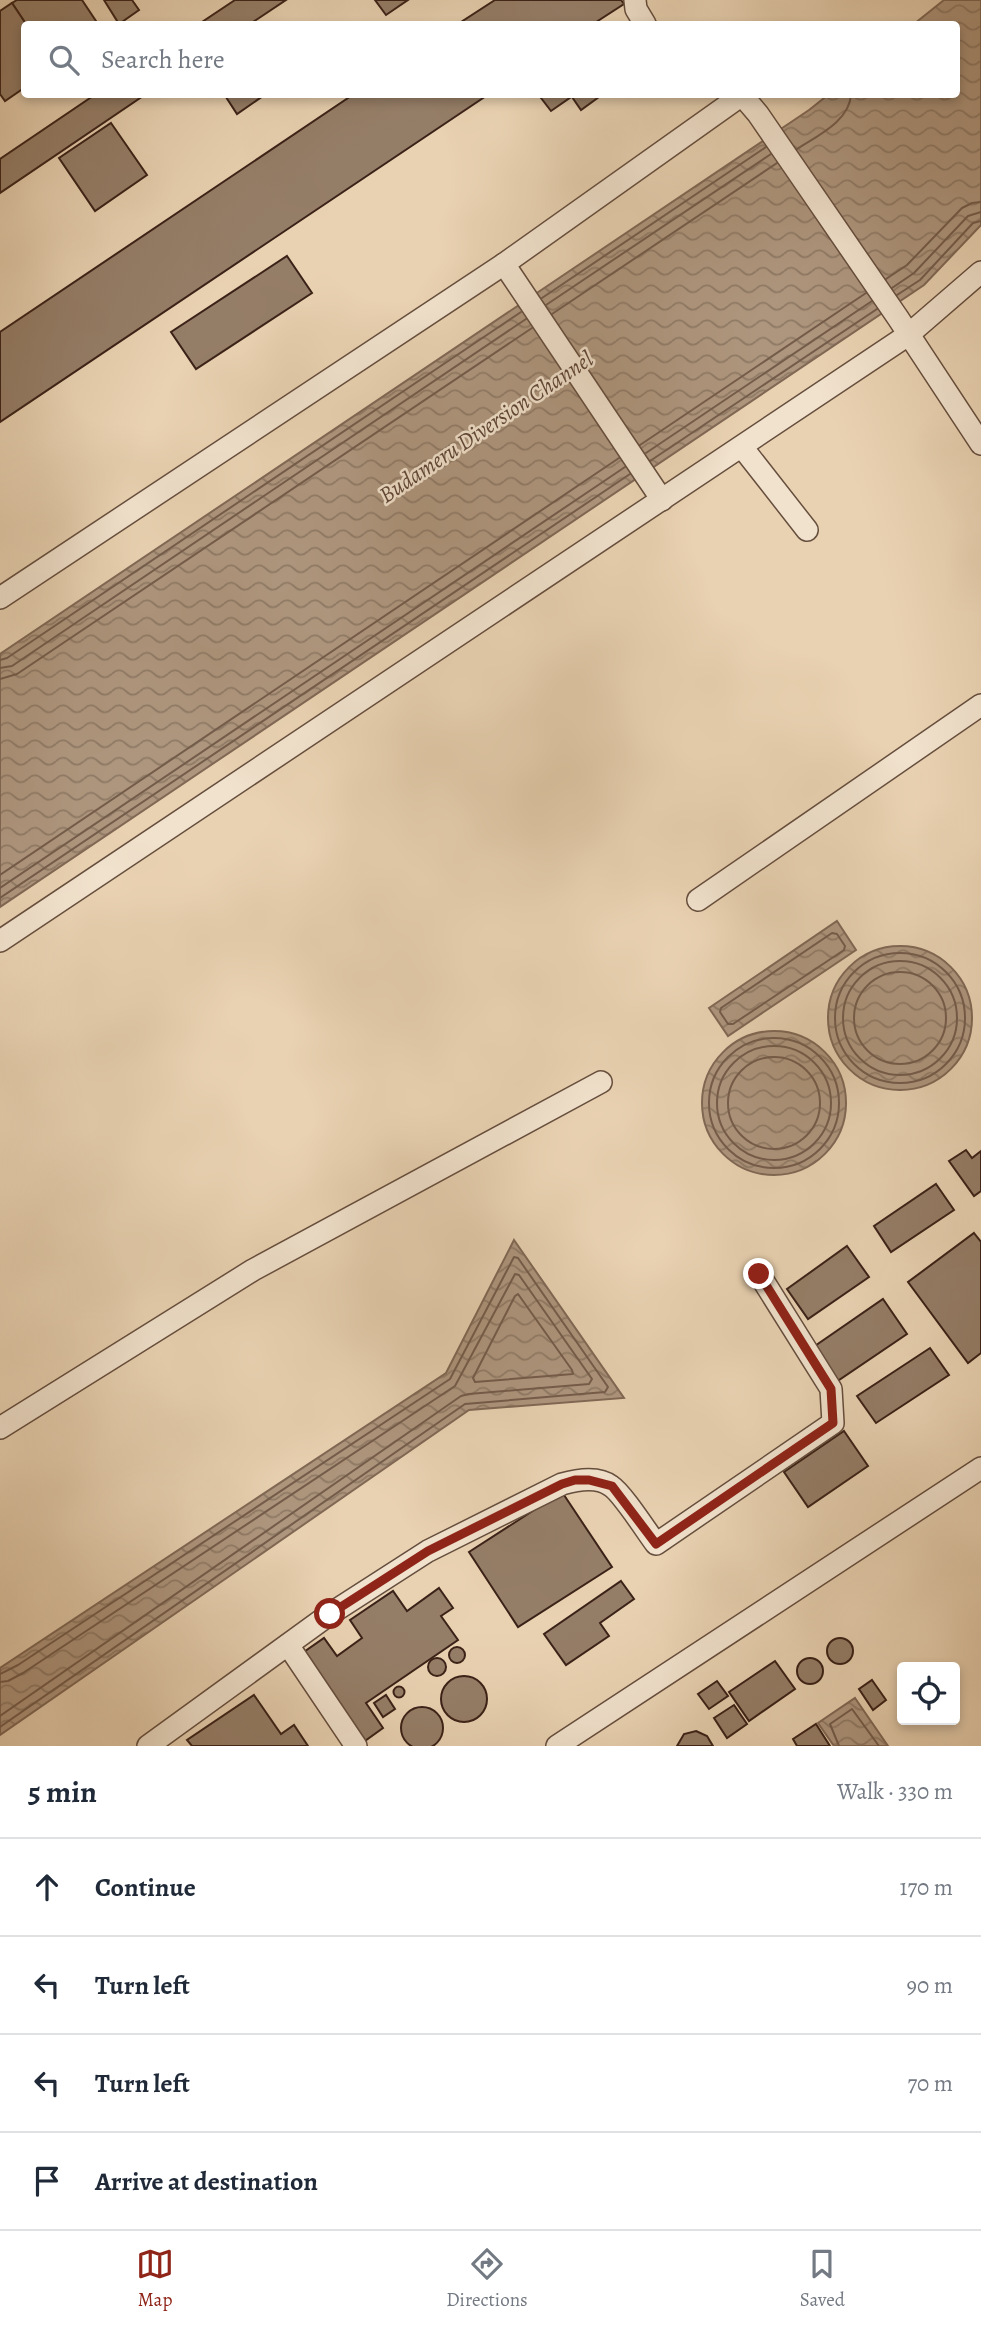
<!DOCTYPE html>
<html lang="en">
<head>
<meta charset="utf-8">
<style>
  body { margin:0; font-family:Alegreya,serif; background:#f2f2f3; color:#1f2937 }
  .controls { position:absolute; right:21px; bottom:21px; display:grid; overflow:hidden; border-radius:7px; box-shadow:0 4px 10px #0003 }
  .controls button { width:63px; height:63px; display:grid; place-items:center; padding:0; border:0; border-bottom:2px solid #e0e1e3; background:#fff; color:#1f2937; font:35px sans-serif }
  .stop { position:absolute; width:21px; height:21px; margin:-16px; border:5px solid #8f2418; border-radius:50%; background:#fff }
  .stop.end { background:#8f2418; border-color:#fff; box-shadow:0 2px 7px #0008 }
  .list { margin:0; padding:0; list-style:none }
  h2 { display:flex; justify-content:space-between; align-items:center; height:91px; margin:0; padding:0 28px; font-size:30px }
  h2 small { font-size:23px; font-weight:400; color:#747a83 }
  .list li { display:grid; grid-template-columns:46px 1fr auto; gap:21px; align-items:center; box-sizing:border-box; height:98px; padding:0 28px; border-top:2px solid #e0e1e3 }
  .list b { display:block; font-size:26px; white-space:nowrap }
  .list em { font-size:23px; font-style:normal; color:#747a83 }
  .icon { flex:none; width:38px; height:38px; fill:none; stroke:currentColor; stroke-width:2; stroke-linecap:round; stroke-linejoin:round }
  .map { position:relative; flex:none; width:981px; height:1746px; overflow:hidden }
  .search { position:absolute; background:#fff; box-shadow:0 4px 10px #0003; left:21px; right:21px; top:21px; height:77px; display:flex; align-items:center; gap:18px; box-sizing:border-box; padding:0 24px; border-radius:7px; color:#747a83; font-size:26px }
  .sheet { height:483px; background:#fff }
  nav { display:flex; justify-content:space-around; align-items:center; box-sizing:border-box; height:98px; border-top:2px solid #e0e1e3; background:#fff; font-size:19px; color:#747a83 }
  nav a { display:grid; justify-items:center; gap:4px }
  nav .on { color:#8f2418 }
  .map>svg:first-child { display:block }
</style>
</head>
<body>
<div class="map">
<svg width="981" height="1746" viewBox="0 0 981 1746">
  <defs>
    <pattern id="water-waves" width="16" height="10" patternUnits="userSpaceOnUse" patternTransform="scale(1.75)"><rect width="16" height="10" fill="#ae967e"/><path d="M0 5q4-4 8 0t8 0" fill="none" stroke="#8f7a66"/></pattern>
  </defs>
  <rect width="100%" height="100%" fill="#e9d2b2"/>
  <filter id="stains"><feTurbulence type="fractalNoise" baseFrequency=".00286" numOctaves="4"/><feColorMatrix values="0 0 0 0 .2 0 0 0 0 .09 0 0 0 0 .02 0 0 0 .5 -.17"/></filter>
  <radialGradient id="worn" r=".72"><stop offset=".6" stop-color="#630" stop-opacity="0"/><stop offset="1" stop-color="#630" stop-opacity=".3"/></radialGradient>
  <g fill="url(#water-waves)" stroke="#806855" stroke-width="2">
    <polygon points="944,0 981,0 981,225 924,285 0,907 0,654 809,110 828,95 956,94 956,24 914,24"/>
    <polygon points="837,921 856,950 728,1036 709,1008"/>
    <circle cx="900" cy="1018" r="72"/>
    <circle cx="774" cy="1103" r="72"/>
    <polygon points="514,1240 624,1398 469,1410 0,1735 0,1668 446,1373"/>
    <polygon points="855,1698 888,1746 834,1746 818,1723"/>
  </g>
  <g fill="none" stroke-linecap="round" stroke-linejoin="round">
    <g stroke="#745c4b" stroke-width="2">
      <path d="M797 149C817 136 850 121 851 94"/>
      <polyline points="886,279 907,265 962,208 972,203 981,202"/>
      <polyline points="892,288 914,273 968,216 981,212"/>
      <polyline points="897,295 920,280 973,223 981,221"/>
      <polyline points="542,298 766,147"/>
      <polyline points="546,305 771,154"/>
      <polyline points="552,314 777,163"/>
      <polyline points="640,445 866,293"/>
      <polyline points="646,453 872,301"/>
      <polyline points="650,461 877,309"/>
      <polyline points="0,660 7,658 521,312"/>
      <polyline points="0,668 12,666 526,319"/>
      <polyline points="0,679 17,674 532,328"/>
      <polyline points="0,875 619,458"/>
      <polyline points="0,888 625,467"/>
      <polyline points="0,898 630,474"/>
      <polygon points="832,933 837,934 845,946 844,950 733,1024 728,1024 720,1012 721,1008"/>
      <circle cx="900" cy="1018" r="65"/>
      <circle cx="900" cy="1018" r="57"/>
      <circle cx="900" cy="1018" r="46"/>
      <circle cx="774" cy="1103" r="65"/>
      <circle cx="774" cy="1103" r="57"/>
      <circle cx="774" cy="1103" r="46"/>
      <polygon points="518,1294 572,1370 573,1374 475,1382 473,1378 515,1296"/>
      <polyline points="0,1674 18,1665 450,1379 514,1257 518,1258 608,1387 605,1392 465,1404 0,1727"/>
      <polyline points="0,1682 8,1681 23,1673 455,1386 515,1274 519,1275 592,1379 589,1384 469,1394 461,1396 0,1716"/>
      <polyline points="839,1746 830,1724 852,1709 879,1746"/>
    </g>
  </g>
  <g fill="#957e68" stroke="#3b2218" stroke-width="2">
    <polygon points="17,0 82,0 98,24 26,24 12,3"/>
    <polygon points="104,0 132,0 139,10 119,24"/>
    <polygon points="235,0 286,0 250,24 199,24"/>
    <polygon points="375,0 408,0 386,15"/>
    <polygon points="495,0 621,0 624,4 593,24 458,24"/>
    <polygon points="12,3 26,24 24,88 5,101 0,94 0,11"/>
    <polygon points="96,94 146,94 0,193 0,159"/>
    <polygon points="224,94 266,94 237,114"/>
    <polygon points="354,94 489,94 0,422 0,332"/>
    <polygon points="538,94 570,94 571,97 551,111"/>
    <polygon points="570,94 603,94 581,110"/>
    <polygon points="111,123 147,175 95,211 59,158"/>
    <polygon points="287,256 312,293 196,369 171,332"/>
    <polygon points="966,1150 972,1158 981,1151 981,1191 974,1196 949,1161"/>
    <polygon points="936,1184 954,1210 891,1252 874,1226"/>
    <polygon points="974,1233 981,1242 981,1353 968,1363 908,1282"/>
    <polygon points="847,1246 869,1277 808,1319 787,1289"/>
    <polygon points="883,1299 907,1334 836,1382 812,1348"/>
    <polygon points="930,1348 949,1375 876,1423 857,1396"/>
    <polygon points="844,1431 868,1466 808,1507 784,1472"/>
    <polygon points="562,1492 612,1567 518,1627 469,1552"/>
    <polygon points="621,1581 634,1599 600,1623 609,1636 566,1665 544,1634"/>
    <polygon points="439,1588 453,1608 441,1616 458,1640 366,1703 383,1728 362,1743 301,1654 324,1638 337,1656 362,1638 350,1620 393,1591 407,1611"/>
    <circle cx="840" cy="1651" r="13"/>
    <circle cx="457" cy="1655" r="8"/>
    <circle cx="810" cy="1671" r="13"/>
    <circle cx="437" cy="1667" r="9"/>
    <polygon points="775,1661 795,1689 749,1721 729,1692"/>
    <circle cx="464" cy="1699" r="23"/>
    <polygon points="872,1680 886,1700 873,1710 859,1689"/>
    <polygon points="717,1681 728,1696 709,1709 698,1694"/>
    <circle cx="399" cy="1692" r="5.5"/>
    <polygon points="254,1695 281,1734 294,1725 308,1746 192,1746 187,1740"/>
    <polygon points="386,1695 395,1709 383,1717 374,1703"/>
    <polygon points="734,1705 747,1724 727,1738 714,1718"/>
    <circle cx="422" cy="1728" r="21"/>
    <polygon points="816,1724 830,1746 797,1746 793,1739"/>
    <polygon points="696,1731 707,1736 713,1746 677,1746 684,1734"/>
  </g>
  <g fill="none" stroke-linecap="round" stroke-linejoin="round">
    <defs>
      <g id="minor">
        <polyline points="635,0 636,9 645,24"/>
        <polyline points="741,94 758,114 898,318 981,444"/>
        <polyline points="504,264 662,500"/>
        <polyline points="742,447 807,530"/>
        <polyline points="0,598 504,264 742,95"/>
        <polyline points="698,900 981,705"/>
        <polyline points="0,941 908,335 981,272"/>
        <polyline points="0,1428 253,1270 601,1082"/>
        <polyline points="288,1645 356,1746"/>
        <path d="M148 1746 330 1614 428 1551 562 1484C576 1480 598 1476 611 1486 622 1493 647 1532 656 1544L833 1423 831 1389 759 1274"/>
        <polyline points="557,1746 981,1468"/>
      </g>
    </defs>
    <use href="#minor" stroke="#664e3e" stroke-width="24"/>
    <use href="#minor" stroke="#f1e2cd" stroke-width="21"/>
  </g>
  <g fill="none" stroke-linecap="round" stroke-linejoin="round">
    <polyline stroke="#8f2418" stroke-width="9" points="330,1614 428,1551 562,1484 575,1480 589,1480 612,1486 656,1544 833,1423 831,1389 759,1274"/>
  </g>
  <g text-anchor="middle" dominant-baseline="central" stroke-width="5" stroke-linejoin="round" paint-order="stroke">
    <g font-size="23" font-style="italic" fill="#5e4537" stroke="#f1e2cd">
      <text transform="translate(486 427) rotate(-34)">Budameru Diversion Channel</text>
    </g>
  </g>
  <rect width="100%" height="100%" filter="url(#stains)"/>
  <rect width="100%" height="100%" fill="url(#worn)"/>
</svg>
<div class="controls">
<button><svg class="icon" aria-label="locate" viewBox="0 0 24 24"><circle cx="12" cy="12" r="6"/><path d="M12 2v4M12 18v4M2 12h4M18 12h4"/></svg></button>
</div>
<div class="stop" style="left:330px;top:1614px"></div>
<div class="stop end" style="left:759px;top:1274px"></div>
<div class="search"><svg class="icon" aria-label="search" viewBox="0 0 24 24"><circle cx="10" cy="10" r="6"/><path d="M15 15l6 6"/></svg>Search here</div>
</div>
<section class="sheet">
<h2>5 min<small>Walk · 330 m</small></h2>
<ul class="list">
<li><svg class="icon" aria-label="ahead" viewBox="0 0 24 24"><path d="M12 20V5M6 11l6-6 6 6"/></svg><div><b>Continue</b></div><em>170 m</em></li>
<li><svg class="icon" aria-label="left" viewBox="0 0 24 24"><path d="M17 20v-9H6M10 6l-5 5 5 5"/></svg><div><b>Turn left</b></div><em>90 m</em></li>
<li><svg class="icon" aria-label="left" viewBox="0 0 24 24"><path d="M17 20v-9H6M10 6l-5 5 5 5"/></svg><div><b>Turn left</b></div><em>70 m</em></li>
<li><svg class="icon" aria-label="arrive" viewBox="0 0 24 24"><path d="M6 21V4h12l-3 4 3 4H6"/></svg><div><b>Arrive at destination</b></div></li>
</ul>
</section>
<nav>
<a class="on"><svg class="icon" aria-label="map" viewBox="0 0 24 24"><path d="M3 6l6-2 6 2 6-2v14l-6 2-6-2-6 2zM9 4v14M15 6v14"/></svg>Map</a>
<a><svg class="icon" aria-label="directions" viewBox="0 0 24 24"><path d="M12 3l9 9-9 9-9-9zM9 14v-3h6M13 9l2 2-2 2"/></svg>Directions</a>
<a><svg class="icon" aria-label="saved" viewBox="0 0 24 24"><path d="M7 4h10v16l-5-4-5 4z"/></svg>Saved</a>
</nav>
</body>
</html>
